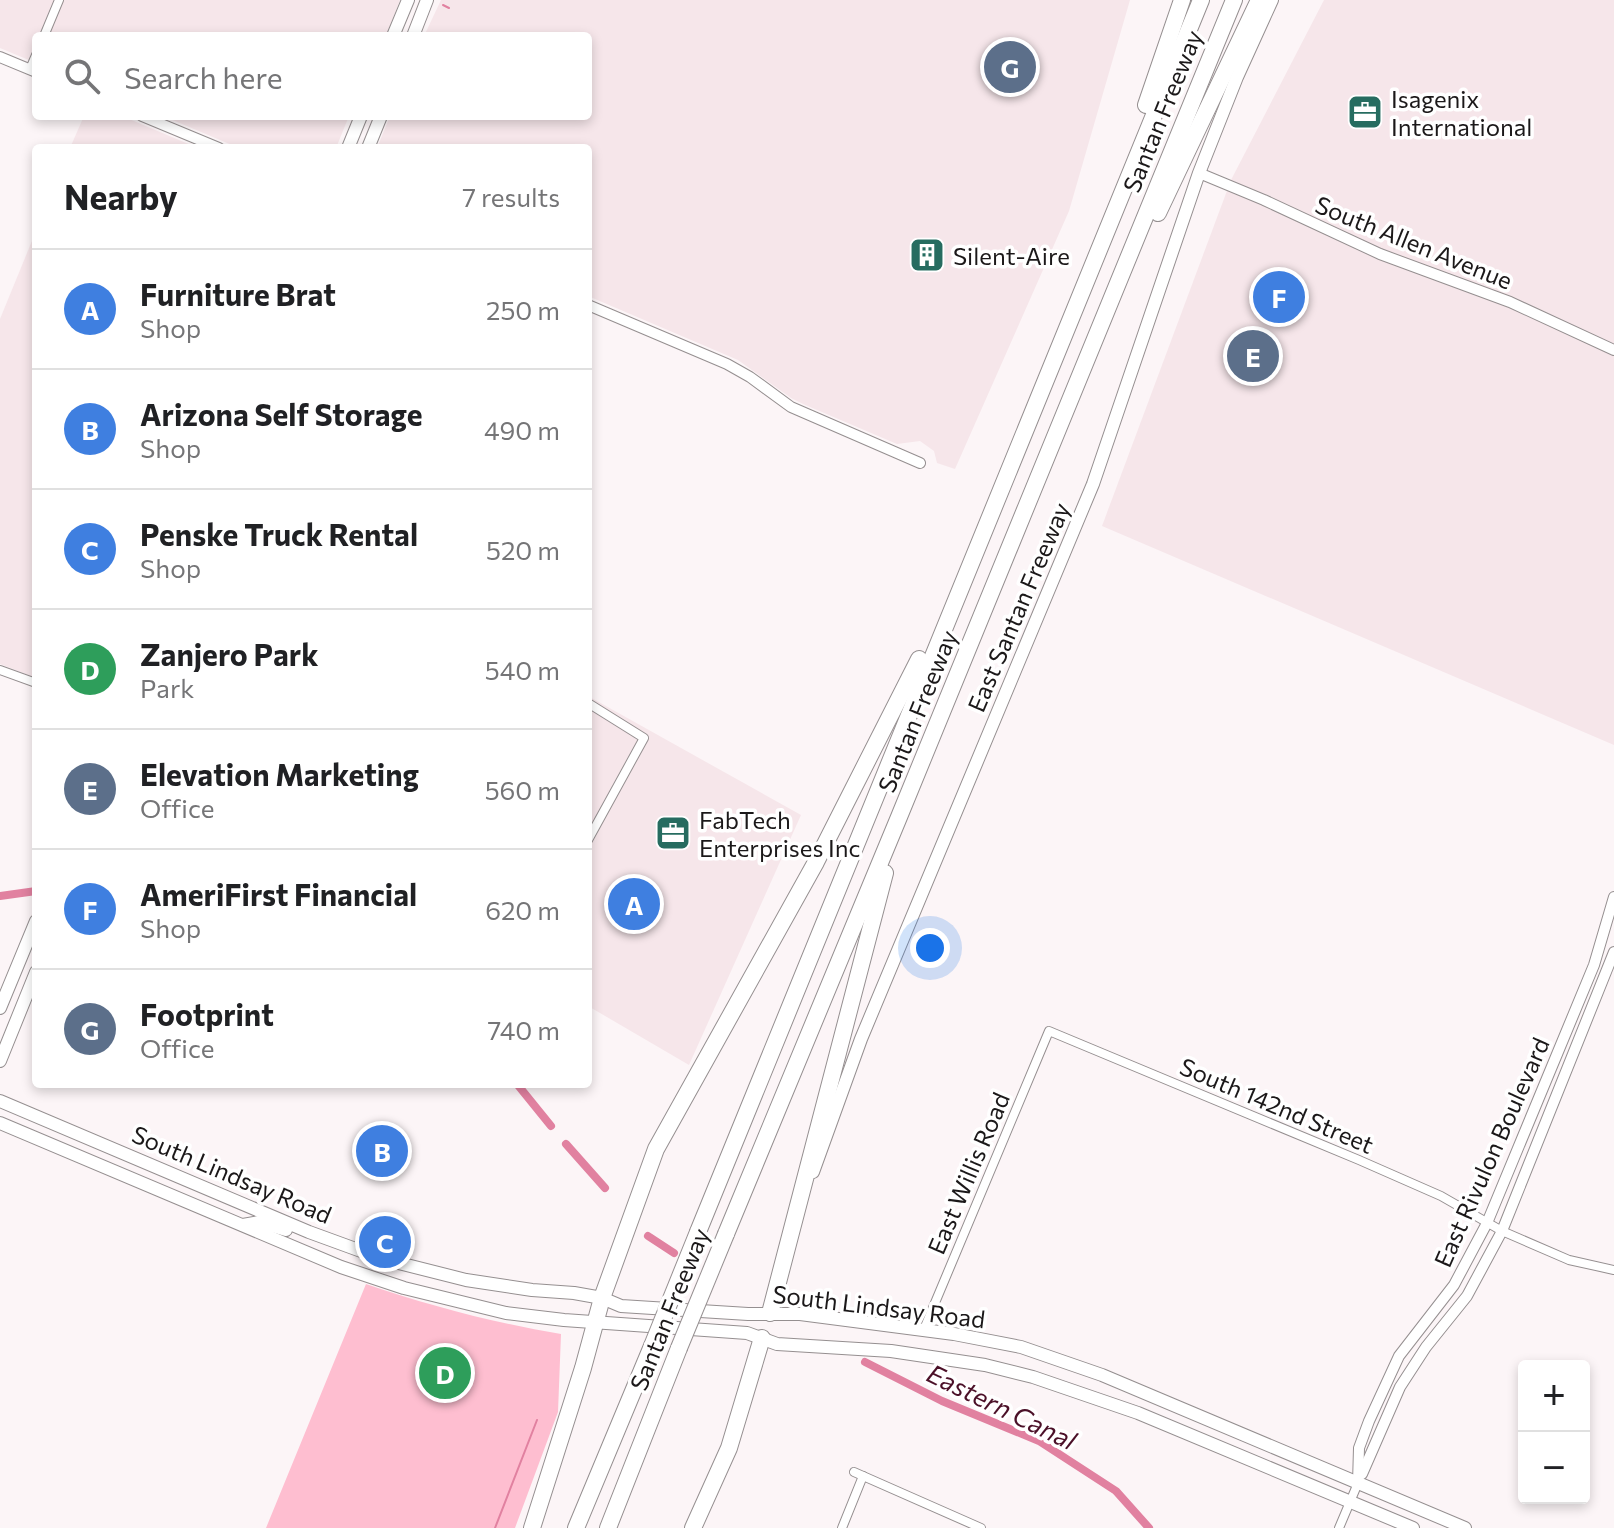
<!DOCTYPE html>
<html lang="en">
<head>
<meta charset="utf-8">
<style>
  body { margin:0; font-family:Commissioner,sans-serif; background:#f6f6f6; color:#202124 }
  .controls { position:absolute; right:24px; bottom:24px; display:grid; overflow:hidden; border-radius:8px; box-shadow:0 4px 12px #0003 }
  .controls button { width:72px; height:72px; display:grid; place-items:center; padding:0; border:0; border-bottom:2px solid #e0e0e0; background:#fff; color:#202124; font:40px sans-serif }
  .you { position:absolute; left:930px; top:948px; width:28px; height:28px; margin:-20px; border:6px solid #fff; border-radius:50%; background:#1a73e8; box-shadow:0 0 0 12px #1a73e833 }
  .badge { display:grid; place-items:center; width:52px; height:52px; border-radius:50%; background:#d93025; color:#fff; font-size:26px; font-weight:700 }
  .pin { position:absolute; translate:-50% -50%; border:4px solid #fff; box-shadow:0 2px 8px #0006 }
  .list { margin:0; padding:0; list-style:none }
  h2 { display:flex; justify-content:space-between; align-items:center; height:104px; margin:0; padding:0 32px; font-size:34px }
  h2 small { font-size:26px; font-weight:400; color:#757577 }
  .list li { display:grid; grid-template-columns:52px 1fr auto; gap:24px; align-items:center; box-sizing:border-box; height:120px; padding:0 32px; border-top:2px solid #e0e0e0 }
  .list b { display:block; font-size:30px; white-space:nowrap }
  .list p { margin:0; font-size:26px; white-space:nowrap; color:#757577 }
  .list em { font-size:26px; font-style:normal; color:#757577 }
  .icon { flex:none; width:44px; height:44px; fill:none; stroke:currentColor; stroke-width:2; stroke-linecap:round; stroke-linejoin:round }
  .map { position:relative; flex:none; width:1614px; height:1528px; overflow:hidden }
  .search { position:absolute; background:#fff; box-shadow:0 4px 12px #0003; left:32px; top:32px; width:560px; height:88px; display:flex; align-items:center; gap:20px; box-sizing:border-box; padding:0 28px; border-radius:8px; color:#757577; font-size:30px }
  .panel { position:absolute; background:#fff; box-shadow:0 4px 12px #0003; left:32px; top:144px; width:560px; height:944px; border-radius:8px }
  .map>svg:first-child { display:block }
</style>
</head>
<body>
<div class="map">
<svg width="1614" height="1528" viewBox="0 0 1614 1528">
  <rect width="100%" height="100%" fill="#fcf5f7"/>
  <g fill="#f6e6ea">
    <polygon points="0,0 400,0 386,36 36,36 36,63 0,48"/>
    <polygon points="441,0 1130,0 1069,211 955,469 937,463 934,451 920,441 897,444 803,404 791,398 738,360 588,296 588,148 377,148 390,116 588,116 588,36 424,36"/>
    <polygon points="1324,0 1614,0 1614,745 1102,526 1231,180"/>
    <polygon points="84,116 122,116 198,148 70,148"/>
    <polygon points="163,116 349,116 336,148 239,148"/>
    <polygon points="36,231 36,678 0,664 0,319"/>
    <polygon points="588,696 801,815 689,1065 588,1006"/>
  </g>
  <path fill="#febed0" d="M366 1284C430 1306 495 1323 561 1334L558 1412 515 1528H266Z"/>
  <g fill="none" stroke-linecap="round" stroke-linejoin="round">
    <g stroke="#e181a0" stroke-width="2">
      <polyline points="443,5 449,8"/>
      <polyline points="495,1528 537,1420"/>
    </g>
    <g stroke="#e181a0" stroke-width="8">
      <polyline points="0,896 36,891"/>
      <polyline points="517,1084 551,1126"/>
      <polyline points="566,1144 605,1188"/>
      <polyline points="648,1236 674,1253"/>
      <polyline points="865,1362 942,1401 1039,1441 1116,1491 1149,1528"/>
    </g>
    <defs>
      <g id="minor">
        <polyline points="44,36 59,0"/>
        <polyline points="30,69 36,55"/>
        <polyline points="0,670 36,683"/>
        <polyline points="588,703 644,738 588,840"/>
        <polyline points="924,1329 1049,1031 1359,1160 1441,1196 1502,1231 1569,1260 1614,1270"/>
        <polyline points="854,1472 981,1528"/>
        <polyline points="842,1528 863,1476"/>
        <polyline points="1339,1528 1358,1483"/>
      </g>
      <g id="tertiary">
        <polyline points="0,57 36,72"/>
        <polyline points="142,116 219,148"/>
        <polyline points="1199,173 1264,200 1380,254 1510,302 1614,350"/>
        <polyline points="588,305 727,364 750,377 791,407 920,463"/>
        <polyline points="1362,1474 1400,1387 1426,1347 1467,1296 1502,1231 1614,952"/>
        <polyline points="1358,1483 1359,1448 1369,1421 1399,1356 1454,1285 1487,1223 1594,965 1614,897"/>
      </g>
      <g id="secondary">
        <polyline points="393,36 408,0"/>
        <polyline points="413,36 427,0"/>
        <polyline points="348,148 361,116"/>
        <polyline points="368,148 381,116"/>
        <polyline points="0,1008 36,921"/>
        <polyline points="0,1061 36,972"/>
        <polyline points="0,1101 309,1232 383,1259 466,1280 532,1290 574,1293 602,1298 621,1306 748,1314 800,1314 954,1334 1021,1347 1102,1375 1465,1528"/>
        <polyline points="0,1123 341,1267 404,1288 506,1313 564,1320 747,1333 777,1344 891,1351 985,1365 1033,1377 1138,1413 1413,1528"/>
        <polyline points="813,1172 861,1039 1093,484 1199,173 1237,77 1272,0"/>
        <polyline points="243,1225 259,1222 286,1230"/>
      </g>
      <g id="motorway">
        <polyline points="1146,105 1182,0"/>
        <polyline points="1158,213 1259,0"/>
        <polyline points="698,1232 1201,0"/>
        <polyline points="726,1234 899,817 1234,0"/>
        <polyline points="770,1313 885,873"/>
        <polyline points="532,1528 583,1368 602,1298 656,1149 816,862 919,659"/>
        <polyline points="576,1528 652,1346"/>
        <polyline points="608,1528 679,1348"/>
        <polyline points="693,1528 729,1448 762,1338"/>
      </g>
    </defs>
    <use href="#minor" stroke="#958f90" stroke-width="10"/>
    <use href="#tertiary" stroke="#958f90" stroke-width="12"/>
    <use href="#secondary" stroke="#958f90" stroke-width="14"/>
    <use href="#motorway" stroke="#958f90" stroke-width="18"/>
    <use href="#minor" stroke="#fff" stroke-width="8"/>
    <use href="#tertiary" stroke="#fff" stroke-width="10"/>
    <use href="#secondary" stroke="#fff" stroke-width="12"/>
    <use href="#motorway" stroke="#fff" stroke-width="16"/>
    <defs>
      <g id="motorway-bridge">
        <polyline points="652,1346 698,1232"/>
        <polyline points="679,1348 726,1234"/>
      </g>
    </defs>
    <use href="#motorway-bridge" stroke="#958f90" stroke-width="18" stroke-linecap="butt"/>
    <use href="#motorway-bridge" stroke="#fff" stroke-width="16"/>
  </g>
  <defs>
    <symbol id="office-square" viewBox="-11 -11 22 22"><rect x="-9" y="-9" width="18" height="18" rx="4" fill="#266c60" stroke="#fff"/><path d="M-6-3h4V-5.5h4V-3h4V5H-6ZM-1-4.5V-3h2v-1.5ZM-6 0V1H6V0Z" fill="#fff"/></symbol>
    <symbol id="building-square" viewBox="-11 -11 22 22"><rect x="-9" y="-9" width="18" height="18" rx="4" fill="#266c60" stroke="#fff"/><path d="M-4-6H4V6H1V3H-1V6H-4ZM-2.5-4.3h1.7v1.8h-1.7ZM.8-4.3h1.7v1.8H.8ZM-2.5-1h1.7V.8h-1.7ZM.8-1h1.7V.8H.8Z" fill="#fff"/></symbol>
  </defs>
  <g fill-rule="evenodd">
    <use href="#office-square" x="1345" y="92" width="40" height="40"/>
    <use href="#building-square" x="907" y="235" width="40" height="40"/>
    <use href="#office-square" x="653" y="813" width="40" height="40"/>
  </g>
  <g text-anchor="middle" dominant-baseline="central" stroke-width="7" stroke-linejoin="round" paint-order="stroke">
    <g font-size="24" fill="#1b1819" stroke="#fff" text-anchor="start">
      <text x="1391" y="98">Isagenix<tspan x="1391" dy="28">International</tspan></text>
      <text x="953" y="255">Silent-Aire</text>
      <text x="699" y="819">FabTech<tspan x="699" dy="28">Enterprises Inc</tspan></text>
    </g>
    <g font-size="24" fill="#1b1819" stroke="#fff">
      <text transform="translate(1162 111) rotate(-68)">Santan Freeway</text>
      <text transform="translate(1414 242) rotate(22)">South Allen Avenue</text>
      <text transform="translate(1018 607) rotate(-67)">East Santan Freeway</text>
      <text transform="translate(917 711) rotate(-68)">Santan Freeway</text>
      <text transform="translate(1277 1105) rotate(23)">South 142nd Street</text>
      <text transform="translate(1491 1152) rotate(-66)">East Rivulon Boulevard</text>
      <text transform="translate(968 1173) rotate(-67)">East Willis Road</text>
      <text transform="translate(232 1174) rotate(23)">South Lindsay Road</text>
      <text transform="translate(879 1306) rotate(7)">South Lindsay Road</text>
      <text transform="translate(669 1309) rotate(-68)">Santan Freeway</text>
    </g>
    <g font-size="26" font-style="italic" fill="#4b1028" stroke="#fff">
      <text transform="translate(1002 1406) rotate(26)">Eastern Canal</text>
    </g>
  </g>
</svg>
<div class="controls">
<button>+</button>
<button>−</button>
</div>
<div class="you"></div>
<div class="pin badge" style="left:634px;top:904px;background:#3f7fe0">A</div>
<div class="pin badge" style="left:382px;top:1151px;background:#3f7fe0">B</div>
<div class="pin badge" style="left:385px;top:1242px;background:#3f7fe0">C</div>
<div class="pin badge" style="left:445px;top:1373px;background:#2e9e5b">D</div>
<div class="pin badge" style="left:1253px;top:356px;background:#5c6f8a">E</div>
<div class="pin badge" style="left:1279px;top:297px;background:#3f7fe0">F</div>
<div class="pin badge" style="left:1010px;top:67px;background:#5c6f8a">G</div>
<div class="search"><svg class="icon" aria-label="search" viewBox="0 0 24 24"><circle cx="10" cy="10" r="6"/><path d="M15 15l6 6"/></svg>Search here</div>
<section class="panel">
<h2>Nearby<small>7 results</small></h2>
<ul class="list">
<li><span class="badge" style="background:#3f7fe0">A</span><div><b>Furniture Brat</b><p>Shop</p></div><em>250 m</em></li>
<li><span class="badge" style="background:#3f7fe0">B</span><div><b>Arizona Self Storage</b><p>Shop</p></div><em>490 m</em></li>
<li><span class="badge" style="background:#3f7fe0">C</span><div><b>Penske Truck Rental</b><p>Shop</p></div><em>520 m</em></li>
<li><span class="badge" style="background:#2e9e5b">D</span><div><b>Zanjero Park</b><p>Park</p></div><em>540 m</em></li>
<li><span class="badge" style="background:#5c6f8a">E</span><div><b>Elevation Marketing</b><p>Office</p></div><em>560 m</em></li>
<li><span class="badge" style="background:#3f7fe0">F</span><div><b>AmeriFirst Financial</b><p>Shop</p></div><em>620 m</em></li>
<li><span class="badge" style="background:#5c6f8a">G</span><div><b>Footprint</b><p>Office</p></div><em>740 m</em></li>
</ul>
</section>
</div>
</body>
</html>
